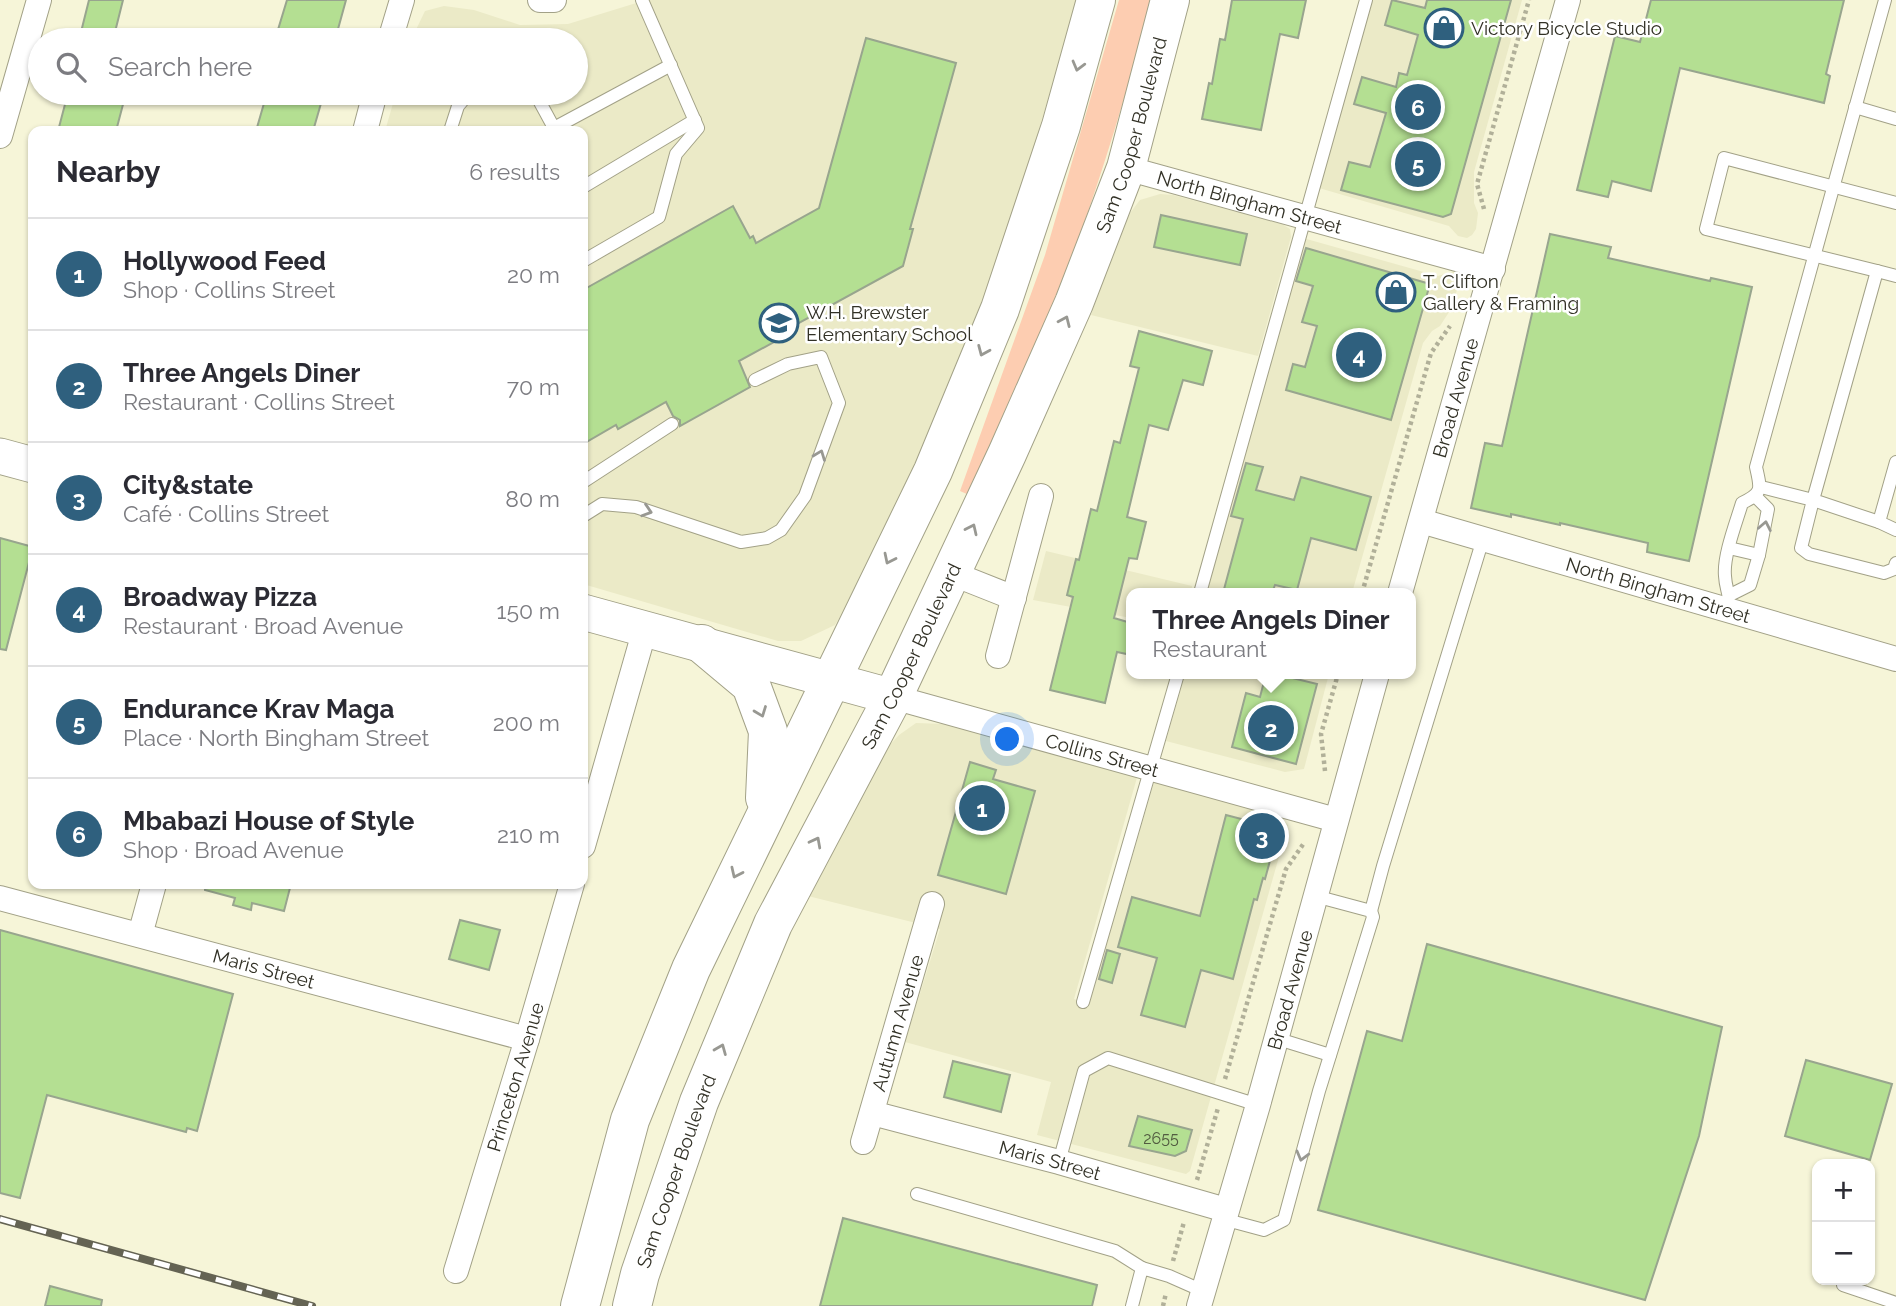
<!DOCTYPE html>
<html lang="en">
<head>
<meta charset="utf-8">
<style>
  body { margin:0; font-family:Raleway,sans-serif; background:#f7f7f7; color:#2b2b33 }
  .controls { position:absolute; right:21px; bottom:21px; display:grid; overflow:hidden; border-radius:14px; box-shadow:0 2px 5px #0004 }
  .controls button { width:63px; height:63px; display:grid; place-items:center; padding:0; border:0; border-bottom:2px solid #e1e1e2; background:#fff; color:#2b2b33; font:35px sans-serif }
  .you { position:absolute; left:1008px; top:740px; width:24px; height:24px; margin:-18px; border:5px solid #fff; border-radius:50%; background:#1a73e8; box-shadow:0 0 0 10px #1a73e833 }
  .badge { display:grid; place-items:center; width:46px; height:46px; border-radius:50%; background:#2f607e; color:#fff; font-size:23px; font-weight:700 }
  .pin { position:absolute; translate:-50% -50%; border:4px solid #fff; box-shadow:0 2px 7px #0006 }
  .popup { position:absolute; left:1126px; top:588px; width:290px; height:91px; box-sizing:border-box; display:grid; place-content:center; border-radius:14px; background:#fff; filter:drop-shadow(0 2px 5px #0005); font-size:23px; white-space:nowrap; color:#7c7c81 }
  .popup b { font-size:26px; color:#2b2b33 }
  .popup::after { content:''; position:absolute; left:50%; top:100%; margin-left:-14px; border:14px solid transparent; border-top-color:#fff }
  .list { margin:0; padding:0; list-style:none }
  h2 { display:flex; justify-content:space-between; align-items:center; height:91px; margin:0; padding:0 28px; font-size:30px }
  h2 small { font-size:23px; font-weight:400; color:#7c7c81 }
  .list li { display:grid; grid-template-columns:46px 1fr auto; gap:21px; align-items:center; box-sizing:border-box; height:112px; padding:0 28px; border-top:2px solid #e1e1e2 }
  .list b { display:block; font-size:26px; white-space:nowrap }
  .list p { margin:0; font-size:23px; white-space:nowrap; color:#7c7c81 }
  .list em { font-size:23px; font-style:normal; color:#7c7c81 }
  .icon { flex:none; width:38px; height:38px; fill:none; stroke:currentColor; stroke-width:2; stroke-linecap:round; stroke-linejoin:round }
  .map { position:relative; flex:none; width:1896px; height:1306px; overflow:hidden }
  .search { position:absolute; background:#fff; box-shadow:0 2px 5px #0004; left:28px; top:28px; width:560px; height:77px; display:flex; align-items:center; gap:18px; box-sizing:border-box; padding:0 24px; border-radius:38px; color:#7c7c81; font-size:26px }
  .panel { position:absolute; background:#fff; box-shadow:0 2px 5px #0004; left:28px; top:126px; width:560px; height:763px; border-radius:14px }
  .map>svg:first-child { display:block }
</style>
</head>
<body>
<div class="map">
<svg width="1896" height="1306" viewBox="0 0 1896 1306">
  <rect width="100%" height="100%" fill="#f6f5d8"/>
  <g fill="#ebeac7">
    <polygon points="646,0 1077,0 1006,242 946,403 860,584 835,625 801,641 778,641 583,584 583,131 385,131 396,93 576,93 576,40 411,40 425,11 444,6 474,10 520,25 568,24"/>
    <polygon points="1373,0 1522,0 1474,172 1474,203 1478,213 1476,229 1472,235 1467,238 1458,236 1449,226 1319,188"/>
    <polygon points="1160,194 1173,195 1282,224 1290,229 1291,237 1258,356 1091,315 1120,234 1130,213 1140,200"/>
    <polygon points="1303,238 1438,276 1458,270 1462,274 1451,309 1440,326 1432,331 1423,343 1352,593 1206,593"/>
    <polygon points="1046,551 1192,586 1191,593 1131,593 1131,618 1033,600"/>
    <polygon points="1185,674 1329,674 1304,769 1285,772 1166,741"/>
    <polygon points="916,723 945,724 1138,774 1074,999 1089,1004 1155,779 1279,817 1288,825 1190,1171 1186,1174 1037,1135 1051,1082 905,1042 940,929 808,896 884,751 899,735"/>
  </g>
  <path fill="#fdcdb1" d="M1119 0H1152C1133 70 1112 141 1089 209 1055 307 1010 401 969 495L960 491 1045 255Z"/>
  <g fill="#b4df92" stroke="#98a58e" stroke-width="2">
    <polygon points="89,0 123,0 113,40 79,40"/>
    <polygon points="287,0 346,0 335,40 294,40 282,37 283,34 277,33"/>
    <polygon points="1232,0 1306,0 1298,38 1280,34 1261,130 1202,119 1209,83 1212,84 1220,39 1225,40"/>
    <polygon points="1392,0 1425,8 1427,0 1511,0 1451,214 1443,217 1341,190 1349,162 1370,167 1386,113 1354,104 1362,77 1396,87 1399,73 1407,75 1418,35 1385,25"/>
    <polygon points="1651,0 1844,0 1826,74 1830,76 1824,103 1680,68 1651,191 1612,181 1608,197 1577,190 1615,36 1640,42"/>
    <polygon points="866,38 956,63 910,229 913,229 903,266 784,331 787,335 739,361 750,387 680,426 680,420 673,416 666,402 618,429 616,425 583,444 583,290 733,206 750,238 753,236 756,243 819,208"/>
    <polygon points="68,93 126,93 116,131 58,131"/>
    <polygon points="267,93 324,93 313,131 256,131"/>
    <polygon points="1161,215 1247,234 1240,265 1154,247"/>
    <polygon points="1550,234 1611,247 1608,258 1710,281 1711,278 1752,287 1689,561 1647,552 1648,543 1560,523 1560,525 1511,514 1511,517 1471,508 1485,443 1502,446"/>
    <polygon points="1306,248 1430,284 1391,420 1286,390 1293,364 1305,367 1317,326 1302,322 1313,286 1296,281"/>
    <polygon points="1139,331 1212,351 1203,385 1183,380 1168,430 1149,425 1127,517 1146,522 1137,559 1129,558 1114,618 1131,623 1131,655 1117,652 1105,703 1050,690 1073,597 1067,595 1076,559 1079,560 1091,509 1097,511 1114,441 1120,443 1139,368 1130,366"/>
    <polygon points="1246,463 1263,467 1256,490 1294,500 1301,477 1371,497 1356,550 1311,538 1297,590 1275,585 1272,593 1223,593 1243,519 1231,516"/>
    <polygon points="0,538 33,547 6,650 0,649"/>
    <polygon points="1266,674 1276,674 1317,684 1296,764 1232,747 1246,693 1260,697"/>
    <polygon points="970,762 996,770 993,779 1035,791 1006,894 938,875"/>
    <polygon points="1226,815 1272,827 1277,835 1265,879 1263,878 1257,900 1254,899 1233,979 1201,970 1185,1027 1141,1015 1157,958 1118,947 1132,897 1200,916"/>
    <polygon points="205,884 291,884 284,911 252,903 251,910 233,905 235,898 205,890"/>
    <polygon points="460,920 500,930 489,970 449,959"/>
    <polygon points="0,930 233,994 197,1131 187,1128 186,1132 47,1095 20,1198 0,1193"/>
    <polygon points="1427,944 1722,1027 1699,1136 1645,1300 1318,1210 1367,1031 1402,1041"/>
    <polygon points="1107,950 1120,954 1112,983 1099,979"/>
    <polygon points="1806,1060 1892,1084 1870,1160 1785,1136"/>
    <polygon points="953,1061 1010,1075 1001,1112 944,1097"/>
    <polygon points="1138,1116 1192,1130 1186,1151 1175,1156 1129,1146"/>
    <polygon points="843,1218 1097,1285 1092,1306 820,1306"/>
    <polygon points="50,1286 102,1300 101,1306 45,1306"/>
  </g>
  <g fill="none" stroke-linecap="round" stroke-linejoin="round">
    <defs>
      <g id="lane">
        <polyline points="535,93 554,128 671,65"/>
        <polyline points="1855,107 1896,119"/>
        <polyline points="450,131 458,106 469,93"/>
        <polyline points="583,187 695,120"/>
        <polyline points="583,261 659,217 676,154 698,128 642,0"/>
        <polyline points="1877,271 1706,229 1724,158 1896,203"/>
        <polyline points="1896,462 1879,522 1896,530"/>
        <polyline points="583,482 672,424"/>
        <polyline points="1761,487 1813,500 1801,548 1809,554 1884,573 1894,569 1896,563"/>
        <polyline points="583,516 602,504 636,507 741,542 767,538 781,530 805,496 839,403 821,357 788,364 755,380"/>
        <polyline points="1879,522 1813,500 1877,271 1896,276"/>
        <polyline points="1729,548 1759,555"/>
        <polyline points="1200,593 1366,0"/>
        <polyline points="1730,595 1750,585 1759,555 1768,509 1756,497"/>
        <path d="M1727 610C1731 591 1726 593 1725 576 1723 556 1736 523 1742 503 1763 493 1761 489 1756 467L1885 0"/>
        <polyline points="1371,911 1383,866 1483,539"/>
        <polyline points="1083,1002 1178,674"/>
        <polyline points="1275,1038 1330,1055"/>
        <polyline points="1059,1162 1084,1071 1108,1058 1258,1105"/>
        <polyline points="917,1194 1115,1251 1142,1268"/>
        <polyline points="1223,1219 1264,1230 1284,1220 1319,1091 1373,917 1371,911 1315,896"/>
        <polyline points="1843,1285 1896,1303"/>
        <polyline points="1132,1306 1142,1268 1169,1276 1203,1291"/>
      </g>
      <g id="street">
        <polyline points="540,0 554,0"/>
        <polyline points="390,40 402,0"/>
        <polyline points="365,131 375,93"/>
        <polyline points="0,136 39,0"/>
        <path id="s1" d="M1126 168 1493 269"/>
        <path id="s2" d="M1421 521 1896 659"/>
        <polyline points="951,573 1014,598"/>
        <path id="s3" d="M1400 593 1568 0"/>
        <polyline points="998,656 1041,496"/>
        <path id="s4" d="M893 697 1336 820"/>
        <polyline points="583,846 645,629"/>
        <path id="s5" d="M0 898 527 1039"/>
        <polyline points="140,935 154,884"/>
        <path id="s6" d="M872 1113 1059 1162 1226 1210"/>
        <path id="s7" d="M863 1142 932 904"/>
        <path id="s8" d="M456 1271 527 1039 572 884"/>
        <path id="s9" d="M1199 1306 1258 1105 1377 674"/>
      </g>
      <g id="secondary">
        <polyline points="0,456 33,465"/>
        <polyline points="583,612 893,697"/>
      </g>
      <g id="primary">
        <polyline points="702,644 751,685 768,731 765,798"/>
        <polyline points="580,1306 630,1120 691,969 933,471 1000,309 1061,126 1096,0"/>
        <path id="s10" d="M632 1306 640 1274 699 1102 773 924 893 697 1007 454 1074 303 1126 168 1170 0"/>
      </g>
    </defs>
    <use href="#lane" stroke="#a2a187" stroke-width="14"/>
    <use href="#street" stroke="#a2a187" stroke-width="26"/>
    <use href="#secondary" stroke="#a2a187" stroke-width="37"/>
    <use href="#primary" stroke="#a2a187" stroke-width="40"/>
    <g stroke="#b1b099" stroke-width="4.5" stroke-dasharray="3.5 3.5" stroke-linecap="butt">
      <polyline points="1484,209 1477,184 1529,0"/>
      <polyline points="1362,593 1431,353 1450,326"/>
      <polyline points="1325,771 1321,734 1338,674"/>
      <polyline points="1225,1079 1286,869 1304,843"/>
      <polyline points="1197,1180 1218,1108"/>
      <polyline points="1173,1261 1184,1222"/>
      <polyline points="1163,1306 1166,1293"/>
    </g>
    <use href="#lane" stroke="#fff" stroke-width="12"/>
    <use href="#street" stroke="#fff" stroke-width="24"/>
    <use href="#secondary" stroke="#fff" stroke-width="35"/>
    <use href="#primary" stroke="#fff" stroke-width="38"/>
    <defs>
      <polyline id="rail" points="0,1219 312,1306"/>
    </defs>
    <use href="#rail" stroke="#646353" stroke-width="8"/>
    <use href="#rail" stroke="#fff" stroke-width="5" stroke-dasharray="16" stroke-linecap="butt"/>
  </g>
  <defs><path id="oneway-chevron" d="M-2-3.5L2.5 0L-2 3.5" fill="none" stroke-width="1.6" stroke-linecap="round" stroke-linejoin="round" transform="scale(1.75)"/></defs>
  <g stroke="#989892">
    <use href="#oneway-chevron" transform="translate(1078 66) rotate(105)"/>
    <use href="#oneway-chevron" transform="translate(1065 321) rotate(-66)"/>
    <use href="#oneway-chevron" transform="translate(983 351) rotate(113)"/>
    <use href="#oneway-chevron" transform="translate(820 455) rotate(-69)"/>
    <use href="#oneway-chevron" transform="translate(647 511) rotate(18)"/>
    <use href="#oneway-chevron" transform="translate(1765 526) rotate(-79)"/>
    <use href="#oneway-chevron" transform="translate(972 529) rotate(-65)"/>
    <use href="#oneway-chevron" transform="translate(889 559) rotate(116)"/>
    <use href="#oneway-chevron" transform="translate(761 712) rotate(69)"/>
    <use href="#oneway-chevron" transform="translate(816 842) rotate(-62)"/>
    <use href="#oneway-chevron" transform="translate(736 873) rotate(115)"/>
    <use href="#oneway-chevron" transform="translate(721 1049) rotate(-68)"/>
    <use href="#oneway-chevron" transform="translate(1302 1156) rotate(105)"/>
  </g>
  <defs>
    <symbol id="shop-ring" viewBox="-11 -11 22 22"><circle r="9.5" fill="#fff" stroke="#2f607e" stroke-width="1.5"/><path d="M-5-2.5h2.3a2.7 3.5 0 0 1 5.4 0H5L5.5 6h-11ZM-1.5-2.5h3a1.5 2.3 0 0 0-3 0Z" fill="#2f607e"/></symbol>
    <symbol id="school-ring" viewBox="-11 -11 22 22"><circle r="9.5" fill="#fff" stroke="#2f607e" stroke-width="1.5"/><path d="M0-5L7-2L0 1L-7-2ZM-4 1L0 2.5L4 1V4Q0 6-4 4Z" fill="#2f607e"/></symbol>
  </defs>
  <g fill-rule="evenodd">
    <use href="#shop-ring" x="1422" y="6" width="44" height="44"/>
    <use href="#shop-ring" x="1374" y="270" width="44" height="44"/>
    <use href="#school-ring" x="757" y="301" width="44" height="44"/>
  </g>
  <g text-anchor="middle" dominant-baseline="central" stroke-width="5" stroke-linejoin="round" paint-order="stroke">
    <g font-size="16" fill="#525c41">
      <text x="1161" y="1138">2655</text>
    </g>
    <g font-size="19" fill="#323126" stroke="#fff" text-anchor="start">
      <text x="1471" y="28">Victory Bicycle Studio</text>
      <text x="1423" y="281">T. Clifton<tspan x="1423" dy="22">Gallery &amp; Framing</tspan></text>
      <text x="806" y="312">W.H. Brewster<tspan x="806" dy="22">Elementary School</tspan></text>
    </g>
    <g font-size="19" fill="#323126" stroke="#fff">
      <text stroke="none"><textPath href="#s10" startOffset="1276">Sam Cooper Boulevard</textPath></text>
      <text stroke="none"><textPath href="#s1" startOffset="128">North Bingham Street</textPath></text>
      <text stroke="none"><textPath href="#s3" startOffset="203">Broad Avenue</textPath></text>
      <text stroke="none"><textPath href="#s2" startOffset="247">North Bingham Street</textPath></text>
      <text stroke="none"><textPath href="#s10" startOffset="709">Sam Cooper Boulevard</textPath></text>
      <text stroke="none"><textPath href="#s4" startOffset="217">Collins Street</textPath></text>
      <text stroke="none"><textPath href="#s5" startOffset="273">Maris Street</textPath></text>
      <text stroke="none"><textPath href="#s9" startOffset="329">Broad Avenue</textPath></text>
      <text stroke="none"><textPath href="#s7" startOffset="124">Autumn Avenue</textPath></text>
      <text stroke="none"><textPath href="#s8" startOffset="203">Princeton Avenue</textPath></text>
      <text stroke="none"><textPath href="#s6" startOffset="184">Maris Street</textPath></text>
      <text stroke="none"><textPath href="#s10" startOffset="142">Sam Cooper Boulevard</textPath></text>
    </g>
  </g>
</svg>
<div class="controls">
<button>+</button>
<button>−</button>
</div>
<div class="you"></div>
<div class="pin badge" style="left:982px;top:808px">1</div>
<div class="pin badge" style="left:1271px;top:728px">2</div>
<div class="popup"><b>Three Angels Diner</b>Restaurant</div>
<div class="pin badge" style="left:1262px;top:836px">3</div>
<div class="pin badge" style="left:1359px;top:355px">4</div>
<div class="pin badge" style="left:1418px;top:164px">5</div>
<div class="pin badge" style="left:1418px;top:107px">6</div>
<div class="search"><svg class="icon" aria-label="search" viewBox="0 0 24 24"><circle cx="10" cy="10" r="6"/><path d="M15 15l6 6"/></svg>Search here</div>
<section class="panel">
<h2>Nearby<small>6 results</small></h2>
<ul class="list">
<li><span class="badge">1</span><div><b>Hollywood Feed</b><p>Shop · Collins Street</p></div><em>20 m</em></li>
<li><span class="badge">2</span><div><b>Three Angels Diner</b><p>Restaurant · Collins Street</p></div><em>70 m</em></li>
<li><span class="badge">3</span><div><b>City&amp;state</b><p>Café · Collins Street</p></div><em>80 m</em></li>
<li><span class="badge">4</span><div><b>Broadway Pizza</b><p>Restaurant · Broad Avenue</p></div><em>150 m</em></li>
<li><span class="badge">5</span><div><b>Endurance Krav Maga</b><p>Place · North Bingham Street</p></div><em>200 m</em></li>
<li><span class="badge">6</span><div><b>Mbabazi House of Style</b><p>Shop · Broad Avenue</p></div><em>210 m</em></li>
</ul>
</section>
</div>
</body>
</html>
